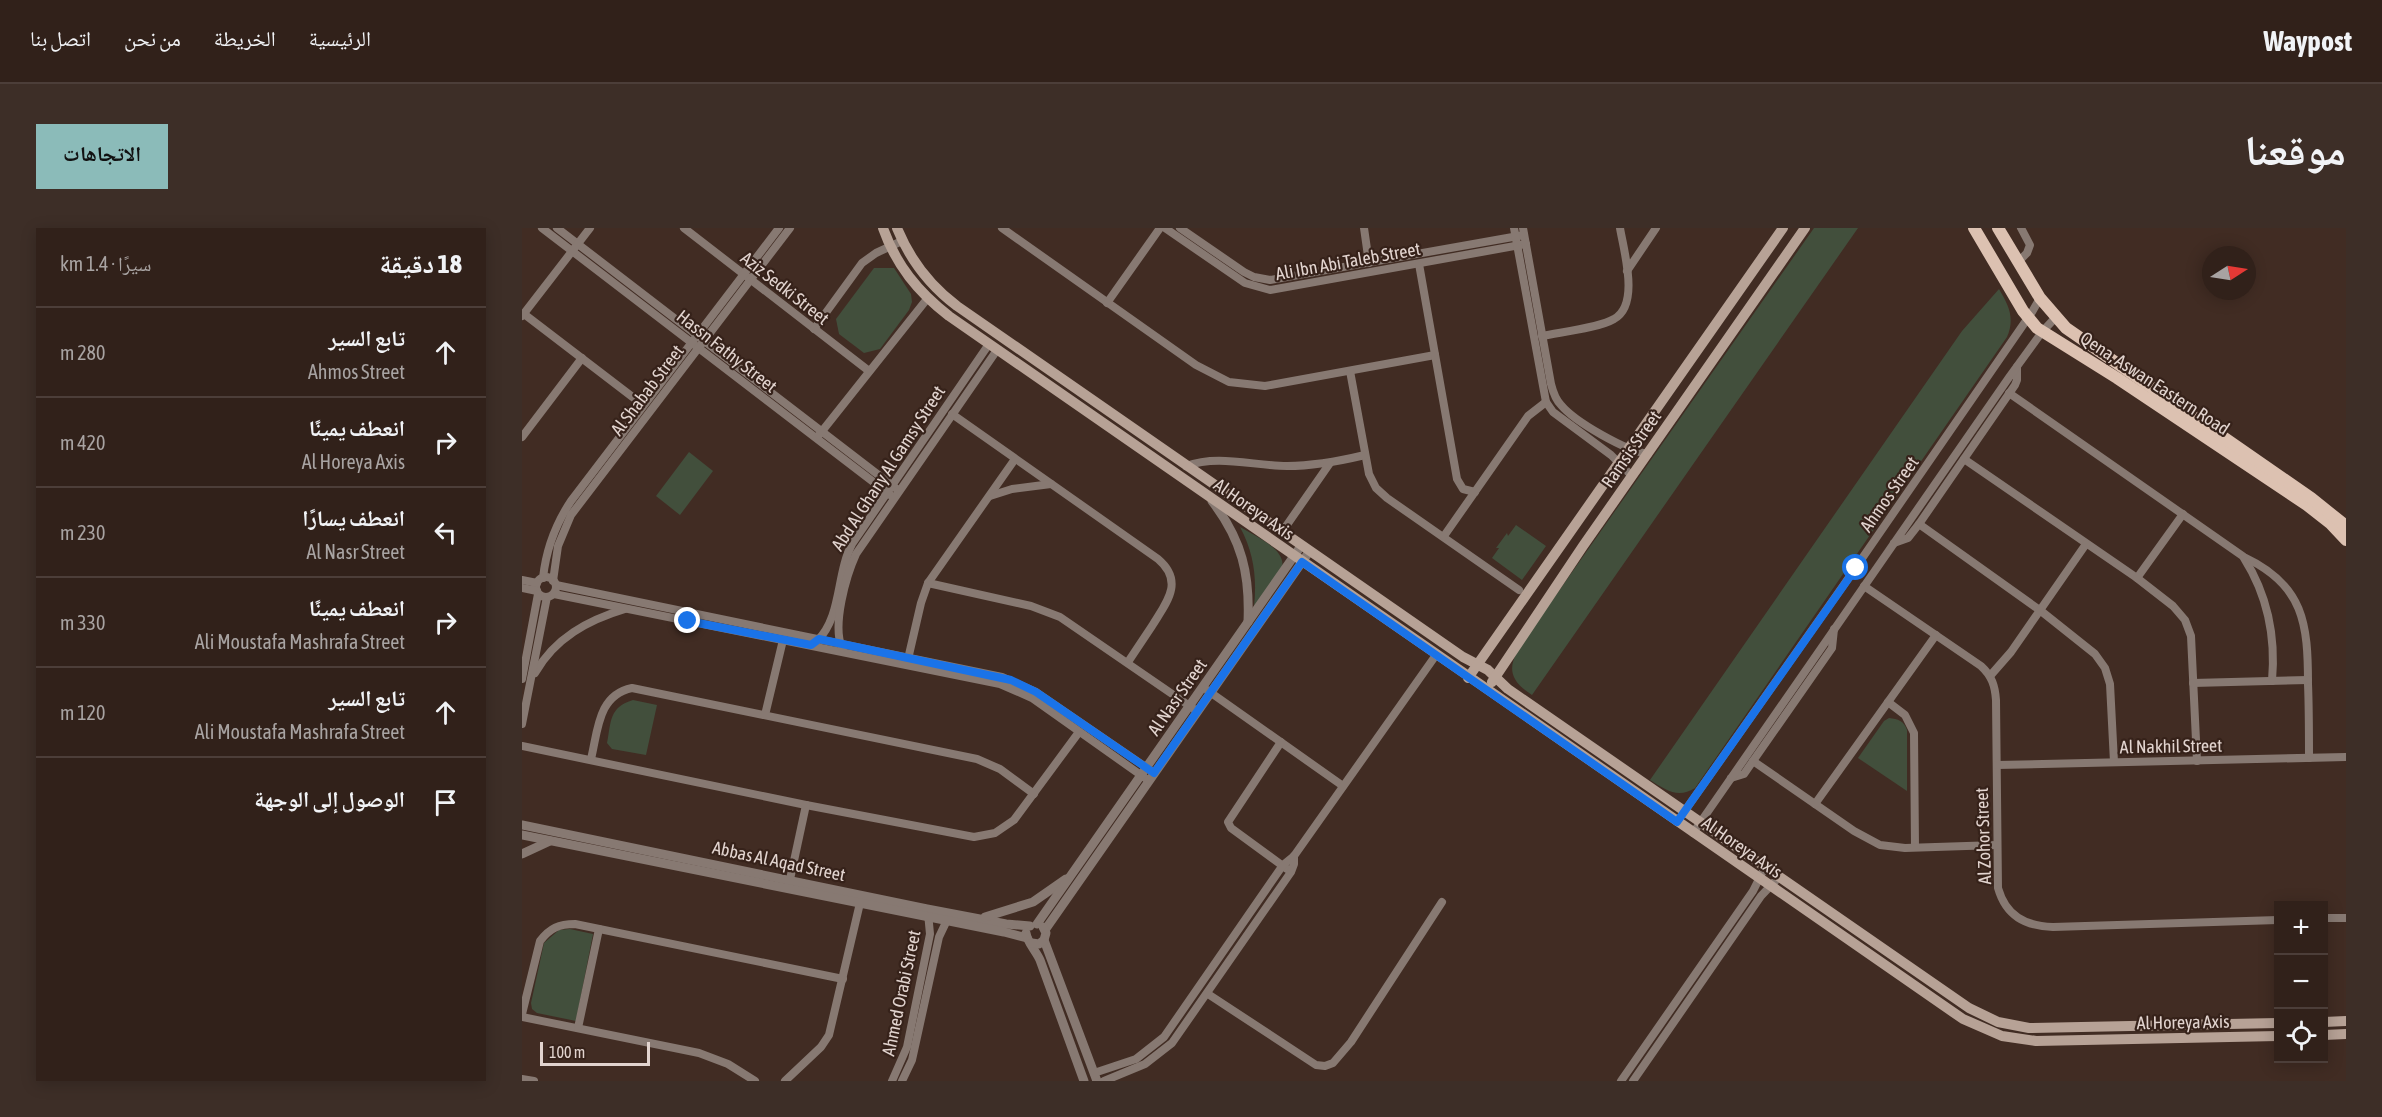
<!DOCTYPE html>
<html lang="ar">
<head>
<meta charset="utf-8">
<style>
  body { margin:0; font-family:"Asap Condensed","Noto Naskh Arabic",sans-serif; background:#3d2e27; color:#f1f3f6; direction:rtl }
  .controls { position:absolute; right:18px; bottom:18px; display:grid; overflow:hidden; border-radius:0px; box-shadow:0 3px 15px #0003 }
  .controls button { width:54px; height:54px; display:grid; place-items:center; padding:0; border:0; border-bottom:2px solid #4c3e39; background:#31211a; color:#f1f3f6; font:30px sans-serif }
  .compass { position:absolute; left:1680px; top:18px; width:54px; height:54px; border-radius:50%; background:#31211a; box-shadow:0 3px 15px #0003; rotate:78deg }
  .scale { position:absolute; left:18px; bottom:15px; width:110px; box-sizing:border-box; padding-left:6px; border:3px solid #e2d4cf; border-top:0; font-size:16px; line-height:21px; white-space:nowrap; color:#e2d4cf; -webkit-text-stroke:4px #36221a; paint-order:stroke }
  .stop { position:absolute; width:18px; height:18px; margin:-14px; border:4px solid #1a73e8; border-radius:50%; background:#fff }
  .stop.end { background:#1a73e8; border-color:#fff; box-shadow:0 2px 6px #0008 }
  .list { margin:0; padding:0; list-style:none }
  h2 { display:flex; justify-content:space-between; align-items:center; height:78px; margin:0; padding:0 24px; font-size:26px }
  h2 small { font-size:20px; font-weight:400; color:#a8a3a2 }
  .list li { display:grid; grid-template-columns:39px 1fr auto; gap:18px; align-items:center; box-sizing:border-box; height:90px; padding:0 24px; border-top:2px solid #4c3e39 }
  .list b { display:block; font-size:22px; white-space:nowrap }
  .list p { margin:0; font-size:20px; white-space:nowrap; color:#a8a3a2 }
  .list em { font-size:20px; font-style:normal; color:#a8a3a2 }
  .icon { flex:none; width:33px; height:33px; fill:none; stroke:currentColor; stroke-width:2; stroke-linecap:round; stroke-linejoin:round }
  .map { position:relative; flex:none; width:1824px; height:853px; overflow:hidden; direction:ltr; border-radius:0px }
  header { display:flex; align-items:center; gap:36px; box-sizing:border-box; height:84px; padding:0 30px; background:#31211a; border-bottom:2px solid #4c3e39 }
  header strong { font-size:28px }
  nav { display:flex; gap:33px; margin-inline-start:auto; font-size:21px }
  .intro { display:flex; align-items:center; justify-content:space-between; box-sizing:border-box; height:144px; padding:0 36px }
  h1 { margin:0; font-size:42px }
  .button { padding:15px 27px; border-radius:0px; background:#8bbbb9; color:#111; font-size:21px; font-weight:700 }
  main { display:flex; gap:36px; padding:0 36px }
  aside { flex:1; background:#31211a; border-radius:0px; box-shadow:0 3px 15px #0003 }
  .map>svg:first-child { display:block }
</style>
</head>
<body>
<header>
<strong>Waypost</strong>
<nav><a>الرئيسية</a><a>الخريطة</a><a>من نحن</a><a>اتصل بنا</a></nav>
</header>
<div class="intro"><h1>موقعنا</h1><a class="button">الاتجاهات</a></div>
<main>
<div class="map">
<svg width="1824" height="853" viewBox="0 0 1824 853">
  <rect width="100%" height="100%" fill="#412c23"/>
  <g fill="#424f3c">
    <path d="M1292 0H1336L1010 467C972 443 997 423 1015 394Z"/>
    <polygon points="352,40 372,40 389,66 390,74 387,82 358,121 342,125 317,106 314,91"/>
    <path d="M1477 61C1487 78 1493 90 1485 109L1173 560C1156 571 1144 562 1128 552L1440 103Z"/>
    <polygon points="167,224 191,243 158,287 134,268"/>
    <polygon points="994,297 1024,318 1000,352 970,330 977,320 974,320 985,305 986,308"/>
    <path d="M718 299C731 307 765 321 760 340 758 350 739 370 732 379 735 350 732 325 718 299Z"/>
    <path d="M111 472 135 477 124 527 90 521 85 515C89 494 87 479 111 472Z"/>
    <path d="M1367 490C1376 491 1382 493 1385 502V563L1336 530 1362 493Z"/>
    <polygon points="48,701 71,706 54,793 15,785 10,781 9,775 22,715 37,702"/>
  </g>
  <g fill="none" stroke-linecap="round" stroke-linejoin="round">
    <g stroke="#877972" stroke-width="8">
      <polyline points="20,0 371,269"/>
      <polyline points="35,0 376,262"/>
      <polyline points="162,0 347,143"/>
      <polyline points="480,0 674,137 707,154 743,158 913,127"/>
      <polyline points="643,0 723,55 748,62 1004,16"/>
      <polyline points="658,0 722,44 732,49 748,52 1002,7"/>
      <polyline points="842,0 847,35"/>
      <polyline points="992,0 1024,174 1031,184 1089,227 1110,248"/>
      <path d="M1001 0 1029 156C1031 164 1033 171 1039 177 1053 194 1104 223 1126 226"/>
      <polyline points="1496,34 1505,25 1508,17 1499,0"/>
      <polyline points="897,36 935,251 941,261 953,264"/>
      <polyline points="1105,43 1134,0"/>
      <polyline points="585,75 638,0"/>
      <polyline points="2,86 121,177"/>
      <polyline points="0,88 68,0"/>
      <polyline points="292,101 340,35 354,25 380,13"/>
      <path d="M1020 108C1039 104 1077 100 1092 91 1118 77 1102 24 1098 0"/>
      <polyline points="828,143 847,246 854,260 865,270 997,362"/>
      <path d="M1487 165 1722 329C1782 357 1786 396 1786 456 1787 480 1787 505 1787 530"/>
      <path d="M430 186 636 331C663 354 644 375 630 398 622 410 614 422 606 434"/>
      <polyline points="297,207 405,71"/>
      <polyline points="0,209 60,130"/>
      <polyline points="1442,231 1615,350 1651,378 1663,392 1669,408 1675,533"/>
      <path d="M664 238C696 226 732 238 765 238 792 238 818 233 843 227"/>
      <polyline points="468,268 490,261 529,256"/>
      <polyline points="1397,296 1519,383 1573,426 1583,440 1588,456 1592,534"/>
      <polyline points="760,304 808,235"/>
      <polyline points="922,308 1006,188 1024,174"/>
      <polyline points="1372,315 1386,310 1397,296 1493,157 1495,152 1495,139"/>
      <path d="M1722 330C1746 368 1754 408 1750 453"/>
      <circle cx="24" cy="359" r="10"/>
      <path d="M21 350C24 322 33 297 49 273L257 0"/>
      <polyline points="1615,350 1661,286"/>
      <polyline points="0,352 15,355"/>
      <polyline points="31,353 36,318 49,287 268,0"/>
      <polyline points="406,355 509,378 538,389 672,481"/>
      <polyline points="34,357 480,449 514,464 628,542"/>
      <path d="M1342 358 1459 438C1470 448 1473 458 1474 472L1476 660C1484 688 1503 698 1531 699L1756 692"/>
      <polyline points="0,360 15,363"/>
      <polyline points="32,366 478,456 510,470 623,550"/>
      <path d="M295 413C320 389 314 346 330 316L467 116"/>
      <path d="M320 420C310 397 324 348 334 326L475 122"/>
      <polyline points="386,431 399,375 406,355 493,231"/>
      <path d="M13 445C33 410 66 392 103 381"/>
      <polyline points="1468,448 1489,424 1564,316"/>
      <polyline points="0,451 16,366"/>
      <polyline points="1671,455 1786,452"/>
      <polyline points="685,462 821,558"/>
      <polyline points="1366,474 1383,487 1392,505 1393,619"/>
      <polyline points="243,487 261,412"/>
      <polyline points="0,496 25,369"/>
      <polyline points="759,514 706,594 709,600 765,641"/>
      <polyline points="0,518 284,577 452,609 473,605 492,592 557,504"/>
      <path d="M69 531C76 502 76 467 110 460L455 531 478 541 512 566"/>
      <polyline points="1231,533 1332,603 1358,617 1383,620 1475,617"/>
      <polyline points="1475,537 1824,529"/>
      <polyline points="1209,550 1222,546 1231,533 1310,420 1312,401"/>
      <polyline points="1293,576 1414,407"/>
      <polyline points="1155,594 1321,358 1510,84 1518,70"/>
      <polyline points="1171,605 1488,148 1520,104 1533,90"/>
      <polyline points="267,656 284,577"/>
      <polyline points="1802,690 1824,690"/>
      <polyline points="686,766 794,837 803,838 811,835 829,814 920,674"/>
      <path d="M0 786 18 713C28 700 37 696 53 696L321 751"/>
      <polyline points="0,789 177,825 206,836 233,853"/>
      <polyline points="56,800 77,701"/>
      <polyline points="572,845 614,831 642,809 761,637 772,628 914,427"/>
      <polyline points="0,851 12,853"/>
      <polyline points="263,853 299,819 307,807 338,675"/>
      <polyline points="370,853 385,819 408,706 406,685"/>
      <polyline points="380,853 390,832 417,709 427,688"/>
      <polyline points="582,853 623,836 650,815 769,644 772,636 772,628"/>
      <polyline points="1099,853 1231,663 1243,639"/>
      <polyline points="1111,853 1239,668 1257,649"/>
    </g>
    <g stroke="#877972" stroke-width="9">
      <path d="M690 273C720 312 728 346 726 394"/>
      <polyline points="0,597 405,681 484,696 508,698"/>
      <polyline points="0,607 482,704 505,710"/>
      <polyline points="0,626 28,613"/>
      <polyline points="463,689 511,674 544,651"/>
      <polyline points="515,696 779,318"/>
      <polyline points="523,702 787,324"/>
      <path d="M504 705C505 714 514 723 518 732L562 853"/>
      <polyline points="522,712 575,853"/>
      <polyline points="510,715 517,716 522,712 524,705 521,699"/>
    </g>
    <g stroke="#b7a296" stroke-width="10">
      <path d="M361 0C374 37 396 64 427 88L1441 791 1480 808 1514 813 1756 808"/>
      <path d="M375 0C388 32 407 57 435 78L941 429 966 442 986 461 1447 780 1476 794 1507 800 1756 795"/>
      <polyline points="946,450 1261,0"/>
      <polyline points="970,454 1061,318 1283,0"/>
      <polyline points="1802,794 1824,793"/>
      <polyline points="1802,807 1824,806"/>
    </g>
    <g stroke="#dcc1b1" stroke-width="12">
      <polyline points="1452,0 1501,83 1515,100 1595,150 1785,277 1808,295 1824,312"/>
      <polyline points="1476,0 1518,70 1544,100 1789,270 1824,298"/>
    </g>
  </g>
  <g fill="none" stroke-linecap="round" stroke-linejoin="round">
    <polyline stroke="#1a73e8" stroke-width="8" points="166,393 289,417 297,411 489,452 514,464 632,545 780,334 1155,594 1334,340"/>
  </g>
  <g text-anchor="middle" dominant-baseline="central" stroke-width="4.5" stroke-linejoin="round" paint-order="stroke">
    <g font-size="18" fill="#e2d4cf" stroke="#36221a">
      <text transform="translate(826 33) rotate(-10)">Ali Ibn Abi Taleb Street</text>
      <text transform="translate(263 60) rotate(38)">Aziz Sedki Street</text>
      <text transform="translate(205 123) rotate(38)">Hassn Fathy Street</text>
      <text transform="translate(1633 155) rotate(33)">Qena, Aswan Eastern Road</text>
      <text transform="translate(125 162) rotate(-53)">Al Shabab Street</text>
      <text transform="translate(1109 221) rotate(-55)">Ramsis Street</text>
      <text transform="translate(366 240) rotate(-57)">Abd Al Ghany Al Gamsy Street</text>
      <text transform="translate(1367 266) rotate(-55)">Ahmos Street</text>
      <text transform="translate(732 281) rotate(35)">Al Horeya Axis</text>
      <text transform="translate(655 469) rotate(-55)">Al Nasr Street</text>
      <text transform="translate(1649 518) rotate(-1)">Al Nakhil Street</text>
      <text transform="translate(1461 608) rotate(-92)">Al Zohor Street</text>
      <text transform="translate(1220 619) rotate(35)">Al Horeya Axis</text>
      <text transform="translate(257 633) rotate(12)">Abbas Al Aqad Street</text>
      <text transform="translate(379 765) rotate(-78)">Ahmed Orabi Street</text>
      <text transform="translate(1661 794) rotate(-1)">Al Horeya Axis</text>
    </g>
  </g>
</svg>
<div class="controls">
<button>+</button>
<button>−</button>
<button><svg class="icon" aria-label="locate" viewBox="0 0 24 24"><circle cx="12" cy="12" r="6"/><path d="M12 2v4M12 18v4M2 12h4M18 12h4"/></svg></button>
</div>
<svg class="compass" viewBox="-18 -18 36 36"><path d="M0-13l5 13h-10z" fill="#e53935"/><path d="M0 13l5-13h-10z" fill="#a8a3a2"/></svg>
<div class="scale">100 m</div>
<div class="stop" style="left:1334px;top:340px"></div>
<div class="stop end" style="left:166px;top:393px"></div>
</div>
<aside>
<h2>18 دقيقة<small>سيرًا · 1.4 km</small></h2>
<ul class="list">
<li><svg class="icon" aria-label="ahead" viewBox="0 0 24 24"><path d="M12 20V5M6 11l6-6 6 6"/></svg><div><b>تابع السير</b><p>Ahmos Street</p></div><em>280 m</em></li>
<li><svg class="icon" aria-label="right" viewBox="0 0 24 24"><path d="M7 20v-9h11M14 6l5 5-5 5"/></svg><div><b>انعطف يمينًا</b><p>Al Horeya Axis</p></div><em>420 m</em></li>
<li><svg class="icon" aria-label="left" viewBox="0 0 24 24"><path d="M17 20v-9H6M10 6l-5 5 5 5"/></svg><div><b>انعطف يسارًا</b><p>Al Nasr Street</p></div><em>230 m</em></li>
<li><svg class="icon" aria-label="right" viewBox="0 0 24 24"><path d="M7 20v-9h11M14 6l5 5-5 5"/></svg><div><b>انعطف يمينًا</b><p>Ali Moustafa Mashrafa Street</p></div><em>330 m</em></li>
<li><svg class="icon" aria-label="ahead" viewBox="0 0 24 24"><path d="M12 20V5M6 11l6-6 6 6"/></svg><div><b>تابع السير</b><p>Ali Moustafa Mashrafa Street</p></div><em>120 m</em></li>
<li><svg class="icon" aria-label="arrive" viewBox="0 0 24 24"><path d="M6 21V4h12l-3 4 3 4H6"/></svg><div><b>الوصول إلى الوجهة</b></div></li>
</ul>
</aside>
</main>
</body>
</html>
